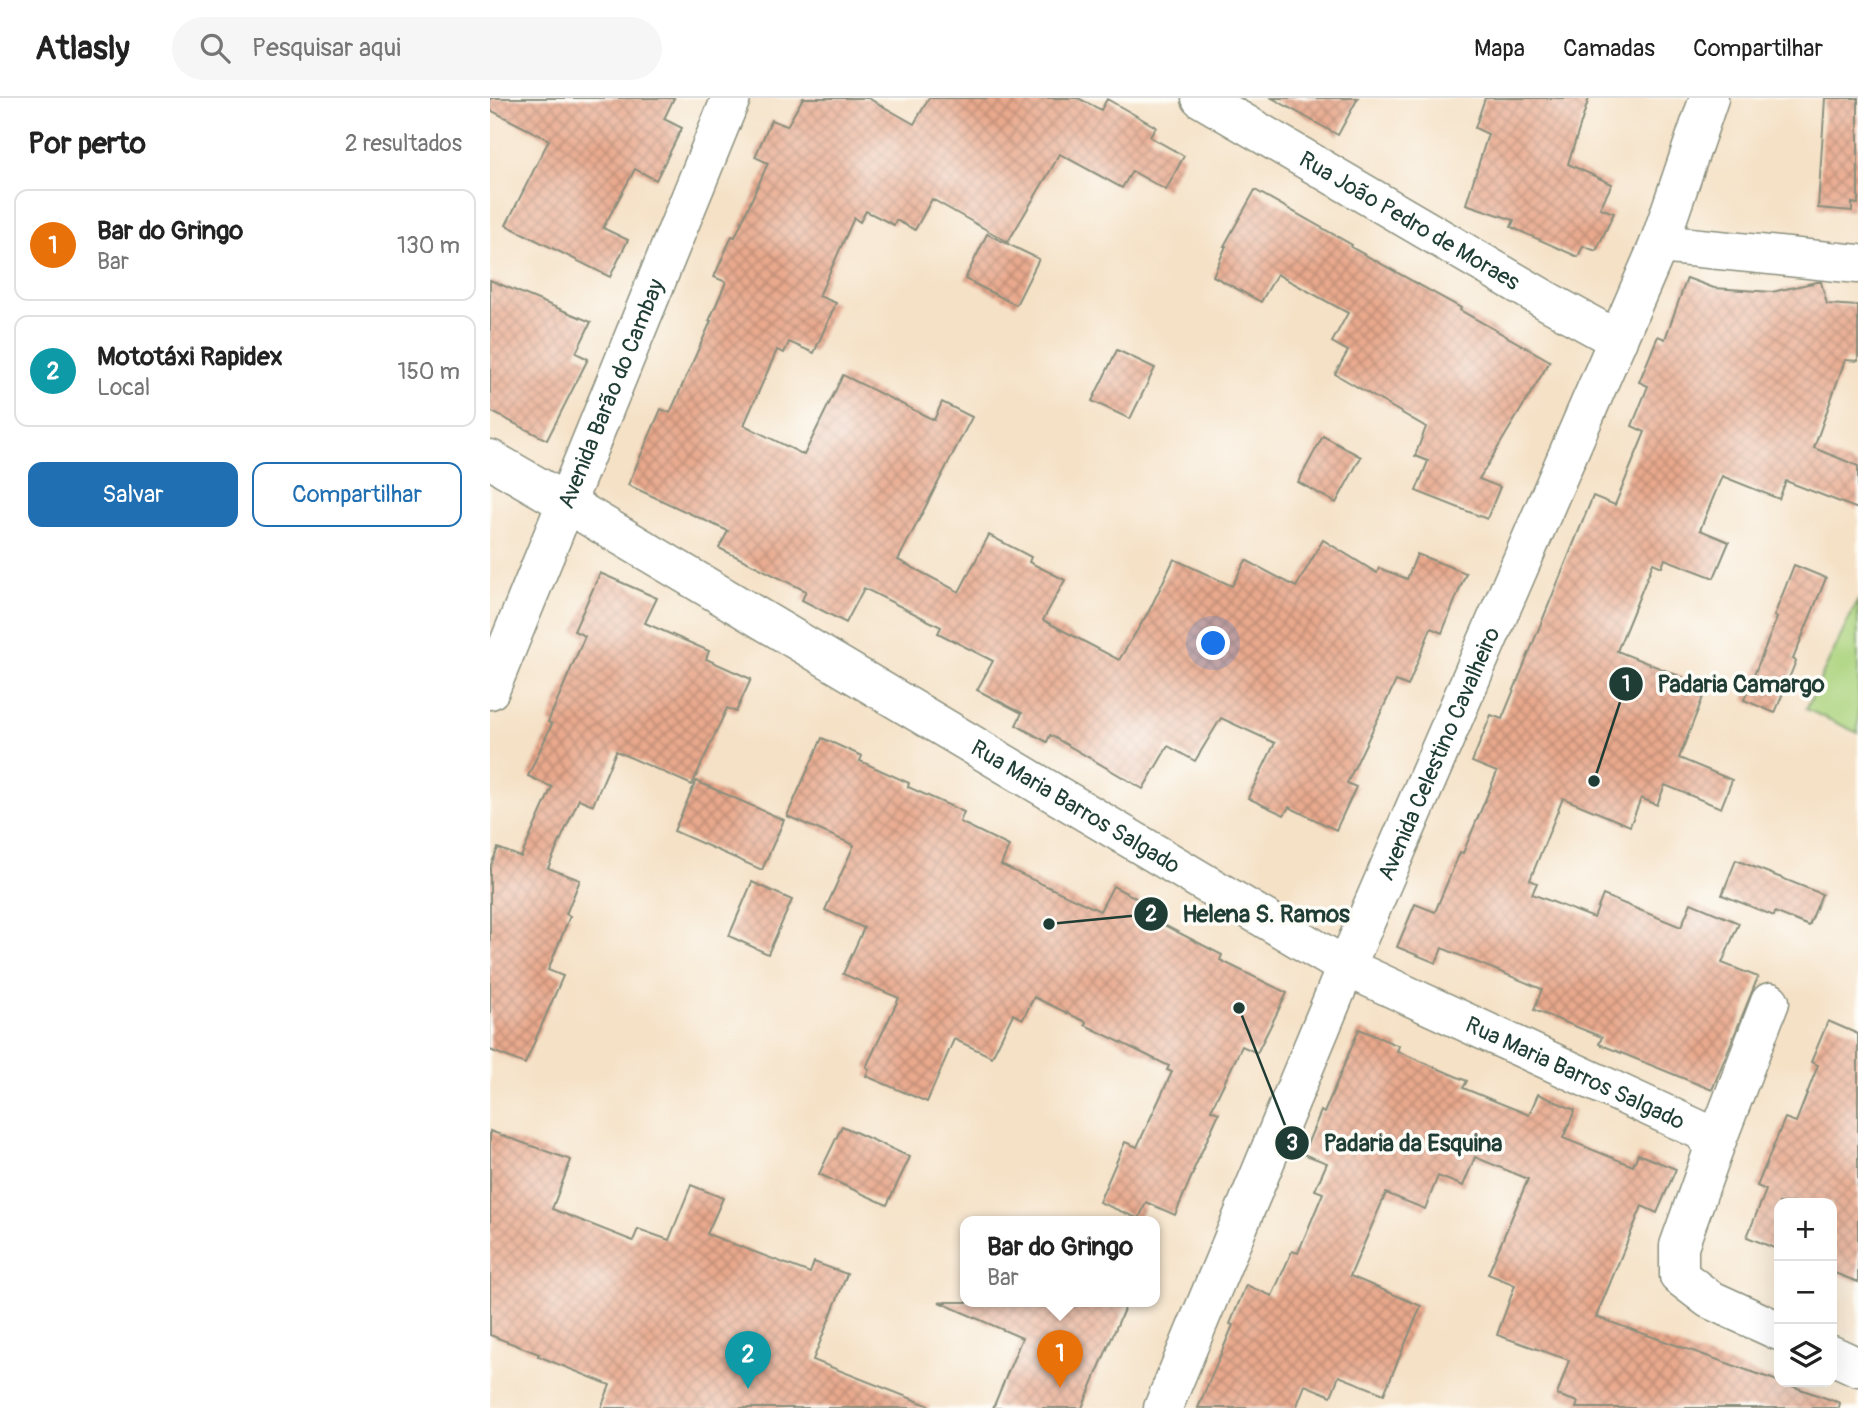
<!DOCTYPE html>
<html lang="pt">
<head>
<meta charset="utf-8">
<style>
  body { margin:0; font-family:Pangolin,sans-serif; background:#f6f6f6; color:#222 }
  .controls { position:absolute; right:21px; bottom:21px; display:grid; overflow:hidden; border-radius:14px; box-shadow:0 7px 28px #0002 }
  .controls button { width:63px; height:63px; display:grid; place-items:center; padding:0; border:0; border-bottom:2px solid #e0e0e0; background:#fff; color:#222; font:35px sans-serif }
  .you { position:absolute; left:724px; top:546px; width:24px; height:24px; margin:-18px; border:5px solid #fff; border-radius:50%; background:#1a73e8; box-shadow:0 0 0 10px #1a73e833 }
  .badge { display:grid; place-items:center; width:46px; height:46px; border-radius:50%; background:#1f6fb2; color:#fff; font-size:23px; font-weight:700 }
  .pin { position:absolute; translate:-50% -58px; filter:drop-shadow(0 2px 4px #0008) }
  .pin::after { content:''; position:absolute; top:37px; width:24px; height:21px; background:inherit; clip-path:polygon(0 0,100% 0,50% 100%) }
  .popup { position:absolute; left:470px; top:1118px; width:200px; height:91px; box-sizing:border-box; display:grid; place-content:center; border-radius:14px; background:#fff; filter:drop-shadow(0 2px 5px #0005); font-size:23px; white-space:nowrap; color:#767676 }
  .popup b { font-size:26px; color:#222 }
  .popup::after { content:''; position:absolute; left:50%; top:100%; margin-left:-14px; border:14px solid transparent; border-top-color:#fff }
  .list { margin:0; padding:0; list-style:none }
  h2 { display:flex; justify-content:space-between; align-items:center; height:91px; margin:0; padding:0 28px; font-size:30px }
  h2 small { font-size:23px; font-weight:400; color:#767676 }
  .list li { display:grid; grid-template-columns:46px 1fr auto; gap:21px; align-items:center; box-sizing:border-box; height:112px; margin:0 14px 14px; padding:0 14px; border:2px solid #e0e0e0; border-radius:14px }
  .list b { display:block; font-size:26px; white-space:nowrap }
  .list p { margin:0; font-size:23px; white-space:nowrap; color:#767676 }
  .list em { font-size:23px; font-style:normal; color:#767676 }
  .actions { display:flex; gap:14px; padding:21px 28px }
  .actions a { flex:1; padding:16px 0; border:2px solid #1f6fb2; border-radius:14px; text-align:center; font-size:24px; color:#1f6fb2 }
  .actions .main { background:#1f6fb2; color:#fff }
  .icon { flex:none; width:38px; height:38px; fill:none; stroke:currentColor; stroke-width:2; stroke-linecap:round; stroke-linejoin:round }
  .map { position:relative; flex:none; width:1368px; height:1310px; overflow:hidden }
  header { display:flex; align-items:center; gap:42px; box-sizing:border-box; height:98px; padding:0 35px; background:#fff; border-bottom:2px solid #e0e0e0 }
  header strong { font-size:33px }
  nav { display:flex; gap:38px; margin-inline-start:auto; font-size:24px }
  .search { width:490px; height:63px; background:#f6f6f6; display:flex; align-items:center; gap:18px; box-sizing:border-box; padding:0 24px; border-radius:38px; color:#767676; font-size:26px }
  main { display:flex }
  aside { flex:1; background:#fff }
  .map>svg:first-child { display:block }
</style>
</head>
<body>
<header>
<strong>Atlasly</strong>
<div class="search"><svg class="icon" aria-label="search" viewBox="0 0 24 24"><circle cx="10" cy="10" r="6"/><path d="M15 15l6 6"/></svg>Pesquisar aqui</div>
<nav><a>Mapa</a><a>Camadas</a><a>Compartilhar</a></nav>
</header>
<main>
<aside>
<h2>Por perto<small>2 resultados</small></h2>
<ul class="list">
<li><span class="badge" style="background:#e8710a">1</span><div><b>Bar do Gringo</b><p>Bar</p></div><em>130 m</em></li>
<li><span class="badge" style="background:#0f9aa8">2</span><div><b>Mototáxi Rapidex</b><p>Local</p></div><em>150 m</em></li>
</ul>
<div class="actions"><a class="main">Salvar</a><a>Compartilhar</a></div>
</aside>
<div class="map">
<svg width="1368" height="1310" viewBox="0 0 1368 1310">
  <defs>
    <pattern id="building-cross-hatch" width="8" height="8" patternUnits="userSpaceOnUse" patternTransform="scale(1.75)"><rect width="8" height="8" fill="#e9a98d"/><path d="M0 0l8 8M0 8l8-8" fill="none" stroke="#bc8b74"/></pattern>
  </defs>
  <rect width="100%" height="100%" fill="#fdfcf7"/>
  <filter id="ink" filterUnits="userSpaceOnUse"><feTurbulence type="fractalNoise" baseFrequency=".0143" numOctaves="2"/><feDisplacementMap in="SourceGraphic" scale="14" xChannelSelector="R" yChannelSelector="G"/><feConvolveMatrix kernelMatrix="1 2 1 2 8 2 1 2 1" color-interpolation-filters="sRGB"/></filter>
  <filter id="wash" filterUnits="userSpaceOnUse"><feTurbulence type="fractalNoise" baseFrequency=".00686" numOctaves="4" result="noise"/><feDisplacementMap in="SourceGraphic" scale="28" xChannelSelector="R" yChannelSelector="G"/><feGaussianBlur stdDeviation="1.57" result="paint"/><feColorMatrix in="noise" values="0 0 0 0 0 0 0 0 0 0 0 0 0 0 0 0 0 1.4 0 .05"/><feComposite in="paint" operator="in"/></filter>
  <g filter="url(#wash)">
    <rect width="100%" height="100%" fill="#f5e1c6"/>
    <polygon fill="#abd37d" stroke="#658858" stroke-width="2" points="1368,502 1368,635 1316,611"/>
    <g id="blocks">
      <g fill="url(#building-cross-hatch)">
        <polygon points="0,0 184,0 174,21 192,30 166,82 145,71 113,130 138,142 120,179 16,127 59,42 0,12"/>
        <polygon points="313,0 378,0 424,26 439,0 588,0 611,12 617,1 666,29 660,39 694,58 676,92 642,73 632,90 570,56 518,144 442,101 425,132 406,122 404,127 376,113 370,124 364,120 329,198 346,205 324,255 299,244 294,255 287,252 254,327 314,357 353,277 444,322 452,304 482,319 408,462 469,494 499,437 541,459 539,464 575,482 553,522 629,562 659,513 684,461 742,488 756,462 806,489 833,442 887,475 889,470 917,481 927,456 976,475 952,535 941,530 918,588 906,583 857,685 866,689 846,732 799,709 794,717 758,700 785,645 731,620 705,663 678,648 653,691 560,637 557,644 526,627 532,615 487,592 503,563 448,535 451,529 374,490 356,525 312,502 316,493 229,450 238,433 138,387 171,311 180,315 221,223 219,223 236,184 224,179 242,138 245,139 278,65 265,59 281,22 297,28"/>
        <polygon points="782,0 868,0 848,37"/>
        <polygon points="995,0 1099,0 1078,66 1122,86 1110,110 1124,115 1106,153 1093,148 1088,159 1021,129 1024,122 976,106 998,36 985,30"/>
        <polygon points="1335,0 1368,0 1368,106 1362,105 1362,113 1328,110"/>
        <polygon points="765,92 862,147 861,149 971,210 970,212 1060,263 989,381 1010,389 997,421 926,393 938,363 925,358 936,329 845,276 858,253 842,244 858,215 787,176 771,204 723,178 736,148 734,148"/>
        <polygon points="497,136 549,161 526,207 475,181"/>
        <polygon points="1197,180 1224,190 1282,194 1327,184 1331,184 1337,206 1368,208 1368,263 1355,262 1324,350 1368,368 1368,411 1296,383 1289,401 1232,378 1210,432 1239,444 1224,480 1175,461 1172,469 1163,465 1127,553 1217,589 1189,660 1242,682 1231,710 1175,687 1167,707 1151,700 1140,728 1073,700 1040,782 1047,785 1042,796 1104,820 1113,797 1191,829 1201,805 1249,825 1232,865 1268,879 1222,992 1109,946 1112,939 1044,912 1052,891 952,850 946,865 907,849 925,806 945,814 970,754 973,755 1007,674 982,664 1001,617 1012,621 1103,398 1125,407 1155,334 1142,328 1158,288 1149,284 1168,238 1175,241"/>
        <polygon points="0,182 101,224 86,255 98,261 57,342 0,313"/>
        <polygon points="627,252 665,270 640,321 602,303"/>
        <polygon points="833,338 871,359 846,405 808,384"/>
        <polygon points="1304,467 1336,480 1303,561 1306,563 1285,615 1254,602 1287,520 1284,518"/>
        <polygon points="110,475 167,500 155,525 219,553 216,561 261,581 246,614 237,610 202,687 126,653 103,707 89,701 58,770 90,782 76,816 80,818 58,872 73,878 35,966 0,952 0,769 8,750 31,759 62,689 38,678 62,626 58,624 95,538 84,533"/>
        <polygon points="332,640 372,658 370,663 419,685 418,689 474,714 470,724 519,748 511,767 610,813 623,788 650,802 645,812 732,857 730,862 797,895 767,955 752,948 721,1012 729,1015 703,1073 704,1073 685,1117 656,1104 649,1121 609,1104 635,1044 647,1049 682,974 677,972 679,968 595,927 596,924 544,899 533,921 523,916 502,959 464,941 437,1004 376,978 379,971 376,969 409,900 353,876 374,830 335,812 364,747 297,718"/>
        <polygon points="206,683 294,722 272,772 184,733"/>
        <polygon points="1246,762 1332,796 1319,828 1285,814 1284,818 1232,797"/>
        <polygon points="262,784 302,802 278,856 239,838"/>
        <polygon points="1338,923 1368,936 1368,1184 1342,1174 1342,1105 1289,1105 1289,1152 1257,1139 1276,1092 1267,1088 1295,1020 1306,1024 1328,967 1321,964"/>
        <polygon points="869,931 909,948 907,953 977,983 973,990 1039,1017 1048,996 1085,1012 1073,1040 1143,1068 1148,1056 1186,1071 1167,1115 1152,1108 1106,1219 1350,1305 1349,1310 1086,1310 1088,1304 1067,1297 1079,1262 1007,1237 1025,1187 998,1176 1038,1081 985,1059 973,1088 948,1078 935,1111 896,1095 860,1178 931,1208 894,1296 849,1278 841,1298 815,1287 806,1310 708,1310 743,1227 740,1226 756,1187 782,1198 802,1153 808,1155 833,1095 825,1092 837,1065 813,1056 831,1013 834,1015"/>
        <polygon points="352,1028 420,1059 397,1107 329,1076"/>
        <polygon points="0,1033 81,1062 62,1111 143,1143 148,1131 179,1142 201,1087 233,1100 217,1136 320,1175 324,1164 357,1176 323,1262 440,1308 439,1310 111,1310 120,1287 48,1258 49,1256 0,1237"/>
        <polygon points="449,1204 637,1204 592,1310 503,1310 532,1240"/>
      </g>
    </g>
  </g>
  <g filter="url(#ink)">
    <use href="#blocks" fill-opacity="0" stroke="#8a8f7d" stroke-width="2"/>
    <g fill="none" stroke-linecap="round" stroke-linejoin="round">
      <defs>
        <g id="minor">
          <path id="s1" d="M711 0 1059 204 1128 242"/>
          <polyline points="1169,146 1368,166"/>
          <path id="s2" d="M0 361 76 405 856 869 1212 1033 1224 1050 1189 1148V1178L1219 1201 1289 1233"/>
          <path id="s3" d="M0 592 241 0"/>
          <polyline points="1224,1050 1280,904"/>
          <polyline points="1342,1257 1368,1269"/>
          <path id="s4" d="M673 1310 856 869 1169 146 1219 0"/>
        </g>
      </defs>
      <use href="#minor" stroke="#8a8f7d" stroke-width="41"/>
      <use href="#minor" stroke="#fff" stroke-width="38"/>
    </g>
  </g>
  <g text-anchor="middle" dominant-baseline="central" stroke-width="7" stroke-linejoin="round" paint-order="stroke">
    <g font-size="23" fill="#1f3d34" stroke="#fdfcf7">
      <text stroke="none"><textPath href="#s1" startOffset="242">Rua João Pedro de Moraes</textPath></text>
      <text stroke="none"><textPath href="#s3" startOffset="320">Avenida Barão do Cambay</textPath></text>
      <text stroke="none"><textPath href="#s4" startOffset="710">Avenida Celestino Cavalheiro</textPath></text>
      <text stroke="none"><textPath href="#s2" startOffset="681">Rua Maria Barros Salgado</textPath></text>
      <text stroke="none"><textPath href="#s2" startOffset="1248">Rua Maria Barros Salgado</textPath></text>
    </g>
  </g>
  <path fill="none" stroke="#1f3d34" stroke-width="2.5" d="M1104 683L1136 586M559 826L661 816M749 910L802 1045"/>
  <g fill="#1f3d34" stroke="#fdfcf7" stroke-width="2.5">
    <circle cx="1104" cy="683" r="7"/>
    <circle cx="559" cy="826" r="7"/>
    <circle cx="749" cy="910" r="7"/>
    <circle cx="1136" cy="586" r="18"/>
    <circle cx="661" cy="816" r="18"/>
    <circle cx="802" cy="1045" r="18"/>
  </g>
  <g font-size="21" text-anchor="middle" font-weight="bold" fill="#fff">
    <text x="1136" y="593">1</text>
    <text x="661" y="823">2</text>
    <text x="802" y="1052">3</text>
  </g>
  <g font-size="24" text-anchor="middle" font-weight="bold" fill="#1f3d34" stroke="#fdfcf7" stroke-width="7" stroke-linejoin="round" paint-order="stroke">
    <text x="1251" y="594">Padaria Camargo</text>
    <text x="776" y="824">Helena S. Ramos</text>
    <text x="923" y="1053">Padaria da Esquina</text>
  </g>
</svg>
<div class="controls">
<button>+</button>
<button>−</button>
<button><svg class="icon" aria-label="layers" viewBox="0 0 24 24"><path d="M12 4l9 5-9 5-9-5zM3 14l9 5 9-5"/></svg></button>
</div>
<div class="you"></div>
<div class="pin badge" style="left:570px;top:1290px;background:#e8710a">1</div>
<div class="popup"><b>Bar do Gringo</b>Bar</div>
<div class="pin badge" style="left:258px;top:1291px;background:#0f9aa8">2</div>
</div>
</main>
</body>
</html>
